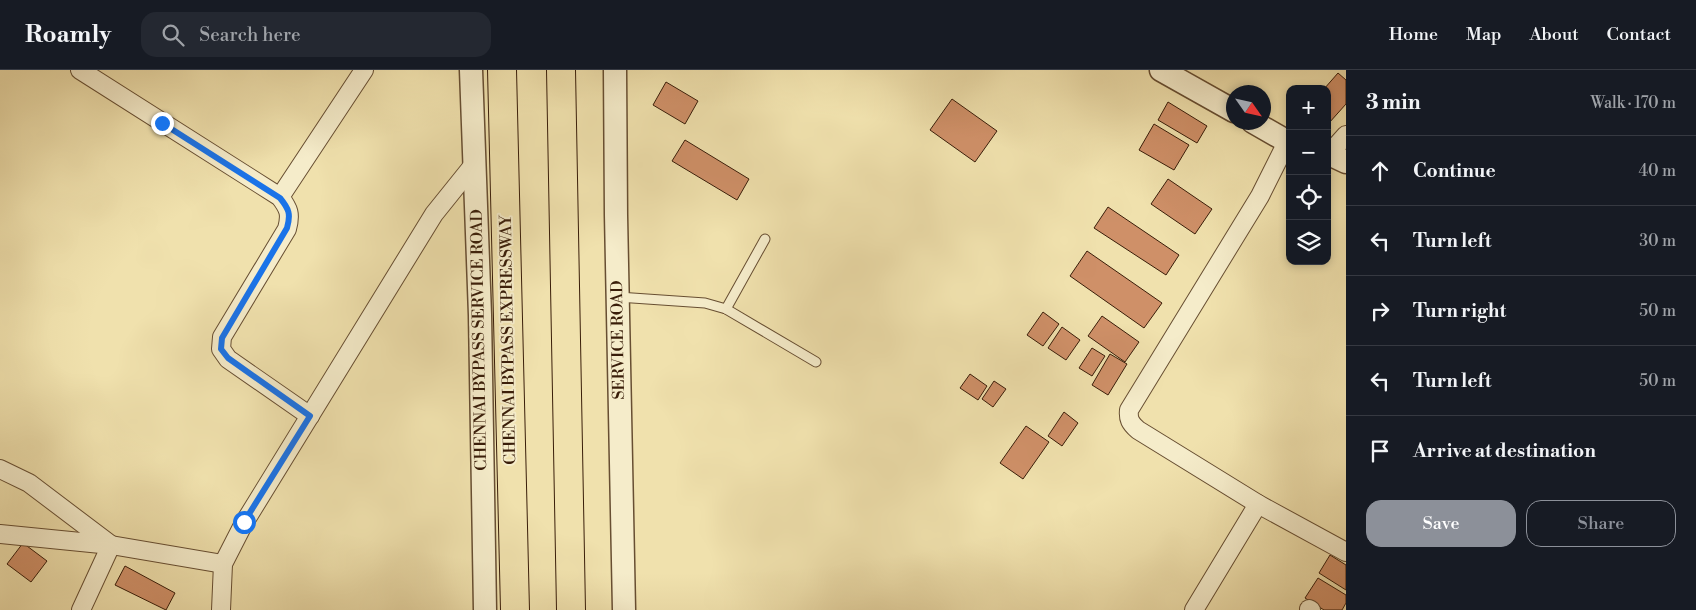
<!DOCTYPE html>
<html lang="en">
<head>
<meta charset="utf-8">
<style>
  body { margin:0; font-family:"Libre Bodoni",serif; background:#242831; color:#f1f3f6 }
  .controls { position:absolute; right:15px; top:15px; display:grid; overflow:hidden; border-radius:10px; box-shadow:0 2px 8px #0003 }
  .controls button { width:45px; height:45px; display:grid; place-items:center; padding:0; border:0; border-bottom:1px solid #363941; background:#171b24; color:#f1f3f6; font:25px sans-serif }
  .compass { position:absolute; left:1226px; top:15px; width:45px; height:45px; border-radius:50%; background:#171b24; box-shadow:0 2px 8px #0003; rotate:124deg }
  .stop { position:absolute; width:15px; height:15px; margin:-11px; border:4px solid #1a73e8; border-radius:50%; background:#fff }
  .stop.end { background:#1a73e8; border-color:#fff; box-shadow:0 1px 5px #0008 }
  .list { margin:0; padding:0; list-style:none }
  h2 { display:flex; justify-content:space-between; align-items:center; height:65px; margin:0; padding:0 20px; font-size:21px }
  h2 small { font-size:16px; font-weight:400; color:#9ea1a6 }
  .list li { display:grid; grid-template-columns:32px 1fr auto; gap:15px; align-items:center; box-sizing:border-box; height:70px; padding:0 20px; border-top:1px solid #363941 }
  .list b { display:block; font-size:19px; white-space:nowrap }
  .list em { font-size:16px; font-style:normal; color:#9ea1a6 }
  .actions { display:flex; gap:10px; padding:15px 20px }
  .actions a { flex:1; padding:11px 0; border:1px solid #8c9099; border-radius:15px; text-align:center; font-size:18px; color:#8c9099 }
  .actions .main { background:#8c9099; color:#fff }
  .icon { flex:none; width:28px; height:28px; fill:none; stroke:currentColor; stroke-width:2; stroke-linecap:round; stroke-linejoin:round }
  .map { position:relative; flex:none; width:1346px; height:540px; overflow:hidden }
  header { display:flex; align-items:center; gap:30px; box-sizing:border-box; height:70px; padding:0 25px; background:#171b24; border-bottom:1px solid #363941 }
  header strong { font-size:24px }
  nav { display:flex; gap:28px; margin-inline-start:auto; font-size:18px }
  .search { width:350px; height:45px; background:#242831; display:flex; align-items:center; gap:12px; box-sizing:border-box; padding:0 18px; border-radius:15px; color:#9ea1a6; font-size:19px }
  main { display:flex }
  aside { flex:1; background:#171b24 }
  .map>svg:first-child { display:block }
</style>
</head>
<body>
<header>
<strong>Roamly</strong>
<div class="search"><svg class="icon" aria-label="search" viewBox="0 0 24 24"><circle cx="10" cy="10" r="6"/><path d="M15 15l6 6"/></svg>Search here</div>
<nav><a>Home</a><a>Map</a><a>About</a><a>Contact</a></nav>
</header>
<main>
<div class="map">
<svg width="1346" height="540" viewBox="0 0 1346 540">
  <rect width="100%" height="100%" fill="#f0e1ad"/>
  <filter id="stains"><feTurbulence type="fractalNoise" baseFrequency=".004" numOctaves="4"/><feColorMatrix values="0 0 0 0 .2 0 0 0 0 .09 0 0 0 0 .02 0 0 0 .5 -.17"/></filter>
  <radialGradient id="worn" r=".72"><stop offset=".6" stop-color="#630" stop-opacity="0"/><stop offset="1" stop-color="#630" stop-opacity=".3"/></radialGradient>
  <g fill="#cf9068" stroke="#391d09">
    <polygon points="1338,3 1346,10 1346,34 1329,53 1327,19 1324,19"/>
    <polygon points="666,12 698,31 685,54 653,35"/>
    <polygon points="952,29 997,61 975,92 930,60"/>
    <polygon points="1168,32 1207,56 1197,73 1158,50"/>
    <polygon points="1154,54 1189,75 1174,100 1139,80"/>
    <polygon points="685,70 749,109 737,130 672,91"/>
    <polygon points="1168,109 1212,139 1195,164 1151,134"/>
    <polygon points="1108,137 1179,185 1166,205 1094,158"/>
    <polygon points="1087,181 1162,233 1144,258 1070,206"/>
    <polygon points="1043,242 1059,254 1043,276 1027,265"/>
    <polygon points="1102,246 1139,272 1125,292 1088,266"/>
    <polygon points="1062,257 1080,270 1066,290 1048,278"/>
    <polygon points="1092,278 1105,286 1092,306 1079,298"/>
    <polygon points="1110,284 1127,294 1108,325 1092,315"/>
    <polygon points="970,304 987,316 978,330 960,318"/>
    <polygon points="994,311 1006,319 993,337 982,329"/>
    <polygon points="1064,342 1078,353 1062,376 1048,366"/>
    <polygon points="1026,356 1049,372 1023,409 1000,393"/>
    <polygon points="23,473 47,491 31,512 7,494"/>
    <polygon points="1330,485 1346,495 1346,520 1319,503"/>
    <polygon points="125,496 175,523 166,540 115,515"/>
    <polygon points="1318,508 1346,525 1346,533 1342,540 1324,540 1305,528"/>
  </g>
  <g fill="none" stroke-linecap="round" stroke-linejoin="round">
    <defs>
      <g id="service">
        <polyline points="618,227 705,233 726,239 816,292"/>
        <polyline points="726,239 765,169"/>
      </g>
      <g id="minor">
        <path d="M80 0 280 127C289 139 291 144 287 159L222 267 221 279 228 289 310 346"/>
        <path d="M1287 72 1260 126 1129 340C1128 349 1130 353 1138 360L1258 434 1346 482"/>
        <polyline points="1329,84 1346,65"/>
        <polyline points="280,127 364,0"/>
        <polyline points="0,399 29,413 111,475 81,540"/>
        <polyline points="0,464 111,475 223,494"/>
        <polyline points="1309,539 1311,540"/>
        <polyline points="221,540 223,494 244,453 434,144 475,93"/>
        <polyline points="1194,540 1258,434"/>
      </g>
      <g id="tertiary">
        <polyline points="471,0 480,245 485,540"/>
        <polyline points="615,0 616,145 624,540"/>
        <polyline points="1161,0 1234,41"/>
        <polyline points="1253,52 1290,73"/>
        <polyline points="1327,83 1346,92"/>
      </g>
      <g id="trunk">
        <polyline points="502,0 515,540"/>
        <polyline points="561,0 571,540"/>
      </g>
    </defs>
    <use href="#service" stroke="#674e32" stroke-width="11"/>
    <use href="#minor" stroke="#674e32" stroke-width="20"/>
    <use href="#tertiary" stroke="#674e32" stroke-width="25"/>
    <use href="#trunk" stroke="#391d09" stroke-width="30"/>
    <use href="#service" stroke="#f5ecca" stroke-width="9"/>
    <use href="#minor" stroke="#f5ecca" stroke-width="18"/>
    <use href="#tertiary" stroke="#f5ecca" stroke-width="22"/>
    <use href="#trunk" stroke="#f0e1ad" stroke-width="28"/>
  </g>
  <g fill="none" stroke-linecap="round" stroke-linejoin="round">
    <path stroke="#1a73e8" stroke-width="6" d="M162 53 280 128C289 139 291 144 287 158L222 268 221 279 228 288 310 346 244 452"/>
  </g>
  <g text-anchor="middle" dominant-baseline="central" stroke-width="4" stroke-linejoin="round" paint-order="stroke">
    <g font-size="16" fill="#391d09" stroke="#f5ecca">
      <text transform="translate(479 270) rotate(-91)">CHENNAI BYPASS SERVICE ROAD</text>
      <text transform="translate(508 270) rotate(-91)">CHENNAI BYPASS EXPRESSWAY</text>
      <text transform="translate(618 270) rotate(-91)">SERVICE ROAD</text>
    </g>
  </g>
  <rect width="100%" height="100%" filter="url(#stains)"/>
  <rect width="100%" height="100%" fill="url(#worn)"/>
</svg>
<div class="controls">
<button>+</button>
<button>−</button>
<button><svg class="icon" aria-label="locate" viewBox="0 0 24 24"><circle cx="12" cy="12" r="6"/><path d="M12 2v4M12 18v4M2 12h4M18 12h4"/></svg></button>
<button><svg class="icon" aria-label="layers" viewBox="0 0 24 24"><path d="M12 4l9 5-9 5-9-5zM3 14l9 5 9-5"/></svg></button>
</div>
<svg class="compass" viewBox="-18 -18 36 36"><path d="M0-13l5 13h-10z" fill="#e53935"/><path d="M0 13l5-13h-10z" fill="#9ea1a6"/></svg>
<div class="stop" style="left:244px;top:452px"></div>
<div class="stop end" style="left:162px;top:53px"></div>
</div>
<aside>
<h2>3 min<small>Walk · 170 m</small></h2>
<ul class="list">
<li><svg class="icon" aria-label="ahead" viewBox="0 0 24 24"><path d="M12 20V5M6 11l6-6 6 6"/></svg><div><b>Continue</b></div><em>40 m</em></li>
<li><svg class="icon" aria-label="left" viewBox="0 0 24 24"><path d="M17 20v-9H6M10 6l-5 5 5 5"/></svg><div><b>Turn left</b></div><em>30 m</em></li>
<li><svg class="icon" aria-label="right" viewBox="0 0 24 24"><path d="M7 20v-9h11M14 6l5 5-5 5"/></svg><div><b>Turn right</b></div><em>50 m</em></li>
<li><svg class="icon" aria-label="left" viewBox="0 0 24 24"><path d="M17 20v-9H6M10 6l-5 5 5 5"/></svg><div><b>Turn left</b></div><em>50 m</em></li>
<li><svg class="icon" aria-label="arrive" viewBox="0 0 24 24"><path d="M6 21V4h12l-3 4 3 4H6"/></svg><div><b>Arrive at destination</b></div></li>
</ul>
<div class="actions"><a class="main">Save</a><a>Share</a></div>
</aside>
</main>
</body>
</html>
